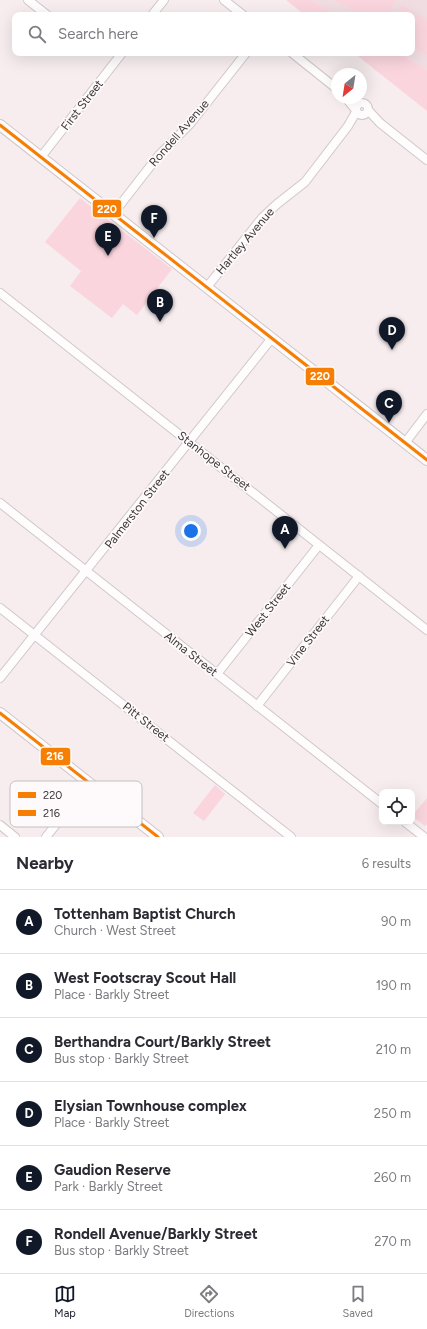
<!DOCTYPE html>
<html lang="en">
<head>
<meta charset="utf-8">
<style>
  body { margin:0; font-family:Figtree,sans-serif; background:#f2f2f3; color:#2b2b33 }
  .controls { position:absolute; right:12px; bottom:12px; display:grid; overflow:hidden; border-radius:8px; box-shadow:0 4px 16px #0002 }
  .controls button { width:36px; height:36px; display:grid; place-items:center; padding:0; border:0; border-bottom:1px solid #e1e1e2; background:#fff; color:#2b2b33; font:20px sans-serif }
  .compass { position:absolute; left:331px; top:68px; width:36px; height:36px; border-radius:50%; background:#fff; box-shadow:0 4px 16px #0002; rotate:210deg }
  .you { position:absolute; left:191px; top:531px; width:14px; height:14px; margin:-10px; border:3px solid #fff; border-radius:50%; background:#1a73e8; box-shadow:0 0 0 6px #1a73e833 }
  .badge { display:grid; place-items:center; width:26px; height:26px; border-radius:50%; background:#111827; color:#fff; font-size:13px; font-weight:700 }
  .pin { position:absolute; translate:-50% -33px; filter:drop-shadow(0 1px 2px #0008) }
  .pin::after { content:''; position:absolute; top:21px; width:14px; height:12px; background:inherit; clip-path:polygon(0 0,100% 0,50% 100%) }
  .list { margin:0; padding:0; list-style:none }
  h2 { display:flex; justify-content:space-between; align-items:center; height:52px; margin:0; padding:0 16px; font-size:17px }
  h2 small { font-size:13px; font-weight:400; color:#7c7c81 }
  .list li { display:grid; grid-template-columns:26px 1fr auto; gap:12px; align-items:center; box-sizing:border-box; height:64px; padding:0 16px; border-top:1px solid #e1e1e2 }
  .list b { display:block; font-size:15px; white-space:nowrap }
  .list p { margin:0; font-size:13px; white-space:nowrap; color:#7c7c81 }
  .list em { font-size:13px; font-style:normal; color:#7c7c81 }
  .icon { flex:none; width:22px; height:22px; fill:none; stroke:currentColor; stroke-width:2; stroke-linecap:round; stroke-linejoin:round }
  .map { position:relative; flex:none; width:427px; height:837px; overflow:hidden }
  .search { position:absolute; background:#fff; box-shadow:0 4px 16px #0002; left:12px; right:12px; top:12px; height:44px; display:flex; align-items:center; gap:10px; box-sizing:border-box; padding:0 14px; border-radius:8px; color:#7c7c81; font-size:15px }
  .sheet { height:436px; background:#fff }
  nav { display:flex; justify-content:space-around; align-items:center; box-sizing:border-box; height:56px; border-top:1px solid #e1e1e2; background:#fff; font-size:11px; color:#7c7c81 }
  nav a { display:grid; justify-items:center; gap:2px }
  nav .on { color:#111827 }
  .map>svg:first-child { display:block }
</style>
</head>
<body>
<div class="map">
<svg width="427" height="837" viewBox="0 0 427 837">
  <rect width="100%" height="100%" fill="#f7edef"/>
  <polygon fill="#f0dde1" points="312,0 427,0 427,70 400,53 412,53 412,15 337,15"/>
  <g fill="#fad5dd">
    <polygon points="286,0 312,0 337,15 305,15"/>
    <polygon points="335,0 395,0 388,15 361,15"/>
    <polygon points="402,5 427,21 427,55 412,46 412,15 397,15"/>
    <polygon points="354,53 400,53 427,70 427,111"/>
    <polygon points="80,198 172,269 137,315 123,304 112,318 70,286 81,271 45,242"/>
    <polygon points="215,785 225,794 204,821 193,813"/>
    <polygon points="427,798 427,824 425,826 412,816"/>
  </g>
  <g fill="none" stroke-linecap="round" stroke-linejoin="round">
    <defs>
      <g id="minor">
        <polyline points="28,0 47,15"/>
        <polyline points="224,0 243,15"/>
        <polyline points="152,15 164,0"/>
        <polyline points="292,53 337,89"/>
        <polyline points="346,98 355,109"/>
        <circle cx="362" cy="109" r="6"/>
        <polyline points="368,110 380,123 427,160"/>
        <polyline points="41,157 122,53"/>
        <polyline points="113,214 159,155 190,124 246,53"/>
        <polyline points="207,287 262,218 277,204 305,182 348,126 356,112"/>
        <polyline points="0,293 427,630"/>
        <polyline points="405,443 427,414"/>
        <polyline points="0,503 382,804"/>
        <polyline points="0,608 291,837"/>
        <polyline points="217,674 319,545"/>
        <polyline points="0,678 272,338"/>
        <polyline points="257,706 359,576"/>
        <polyline points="405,822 424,837"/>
        <polyline points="0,825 15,837"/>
        <polyline points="46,837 89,783"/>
      </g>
      <g id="tertiary">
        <polyline points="0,125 427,460"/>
        <polyline points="0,713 158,837"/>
      </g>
    </defs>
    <use href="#minor" stroke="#cfc8c9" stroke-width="10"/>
    <use href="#tertiary" stroke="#cfc8c9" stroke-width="12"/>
    <use href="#minor" stroke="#fefcfd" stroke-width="8"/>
    <use href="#tertiary" stroke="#fefcfd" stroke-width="10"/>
    <defs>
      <polyline id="bus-1" points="0,125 427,460"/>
      <polyline id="bus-2" points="0,713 158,837"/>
    </defs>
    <use href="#bus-1" stroke="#fefafb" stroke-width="6"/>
    <use href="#bus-2" stroke="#fefafb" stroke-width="6"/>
    <use href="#bus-1" stroke="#f57e03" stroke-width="3"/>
    <use href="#bus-2" stroke="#f57e03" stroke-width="3"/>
  </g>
  <g text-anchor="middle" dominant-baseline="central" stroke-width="3.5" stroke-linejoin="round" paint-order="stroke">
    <g font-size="12" fill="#3e3739" stroke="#fefafb">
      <text transform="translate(82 105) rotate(-52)">First Street</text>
      <text transform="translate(179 133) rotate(-49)">Rondell Avenue</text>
      <text transform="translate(245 241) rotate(-50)">Hartley Avenue</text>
      <text transform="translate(214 461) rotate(38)">Stanhope Street</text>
      <text transform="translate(137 509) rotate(-52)">Palmerston Street</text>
      <text transform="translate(268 610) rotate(-52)">West Street</text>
      <text transform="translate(308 641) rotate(-52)">Vine Street</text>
      <text transform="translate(191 654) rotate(38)">Alma Street</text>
      <text transform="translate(146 722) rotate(38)">Pitt Street</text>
    </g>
  </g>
  <rect x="10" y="781" width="132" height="46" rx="6" fill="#fefafb" stroke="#c4c0c1" stroke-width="1"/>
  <rect x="18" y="792" width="18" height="6" fill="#f57e03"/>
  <rect x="18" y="810" width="18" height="6" fill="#f57e03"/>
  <g font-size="11" fill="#3e3739">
    <text x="43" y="799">220</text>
    <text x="43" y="817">216</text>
  </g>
  <g stroke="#fefafb" stroke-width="1.5">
    <rect x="92" y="199" width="30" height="19" rx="4" fill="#f57e03"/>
    <rect x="305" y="367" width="30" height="19" rx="4" fill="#f57e03"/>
    <rect x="40" y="747" width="31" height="19" rx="4" fill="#f57e03"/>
  </g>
  <g font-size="11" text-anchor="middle" font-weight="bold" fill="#fff">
    <text x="107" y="213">220</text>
    <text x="320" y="380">220</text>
    <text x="55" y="760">216</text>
  </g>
</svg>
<div class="controls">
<button><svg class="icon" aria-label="locate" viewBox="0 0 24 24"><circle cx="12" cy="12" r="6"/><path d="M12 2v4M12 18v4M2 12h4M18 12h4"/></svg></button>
</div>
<svg class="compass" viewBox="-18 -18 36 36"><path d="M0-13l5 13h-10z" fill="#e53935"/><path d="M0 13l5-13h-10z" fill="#7c7c81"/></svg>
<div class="you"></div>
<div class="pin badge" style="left:285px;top:549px">A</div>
<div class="pin badge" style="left:160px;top:322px">B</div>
<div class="pin badge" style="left:389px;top:423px">C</div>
<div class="pin badge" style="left:392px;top:350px">D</div>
<div class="pin badge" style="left:108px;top:256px">E</div>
<div class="pin badge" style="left:154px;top:238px">F</div>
<div class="search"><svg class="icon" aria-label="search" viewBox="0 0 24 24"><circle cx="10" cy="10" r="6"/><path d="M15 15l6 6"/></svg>Search here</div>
</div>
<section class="sheet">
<h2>Nearby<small>6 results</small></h2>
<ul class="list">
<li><span class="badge">A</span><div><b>Tottenham Baptist Church</b><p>Church · West Street</p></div><em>90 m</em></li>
<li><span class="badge">B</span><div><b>West Footscray Scout Hall</b><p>Place · Barkly Street</p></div><em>190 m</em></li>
<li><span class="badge">C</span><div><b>Berthandra Court/Barkly Street</b><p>Bus stop · Barkly Street</p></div><em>210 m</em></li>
<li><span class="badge">D</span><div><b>Elysian Townhouse complex</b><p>Place · Barkly Street</p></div><em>250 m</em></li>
<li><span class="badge">E</span><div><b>Gaudion Reserve</b><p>Park · Barkly Street</p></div><em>260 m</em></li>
<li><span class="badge">F</span><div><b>Rondell Avenue/Barkly Street</b><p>Bus stop · Barkly Street</p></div><em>270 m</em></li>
</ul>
</section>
<nav>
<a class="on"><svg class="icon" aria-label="map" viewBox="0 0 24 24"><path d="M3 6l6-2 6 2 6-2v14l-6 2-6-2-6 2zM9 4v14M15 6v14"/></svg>Map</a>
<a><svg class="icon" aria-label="directions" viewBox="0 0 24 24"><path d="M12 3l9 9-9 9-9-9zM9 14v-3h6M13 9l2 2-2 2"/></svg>Directions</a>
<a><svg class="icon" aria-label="saved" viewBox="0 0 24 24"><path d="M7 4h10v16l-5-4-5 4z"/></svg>Saved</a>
</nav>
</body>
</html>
